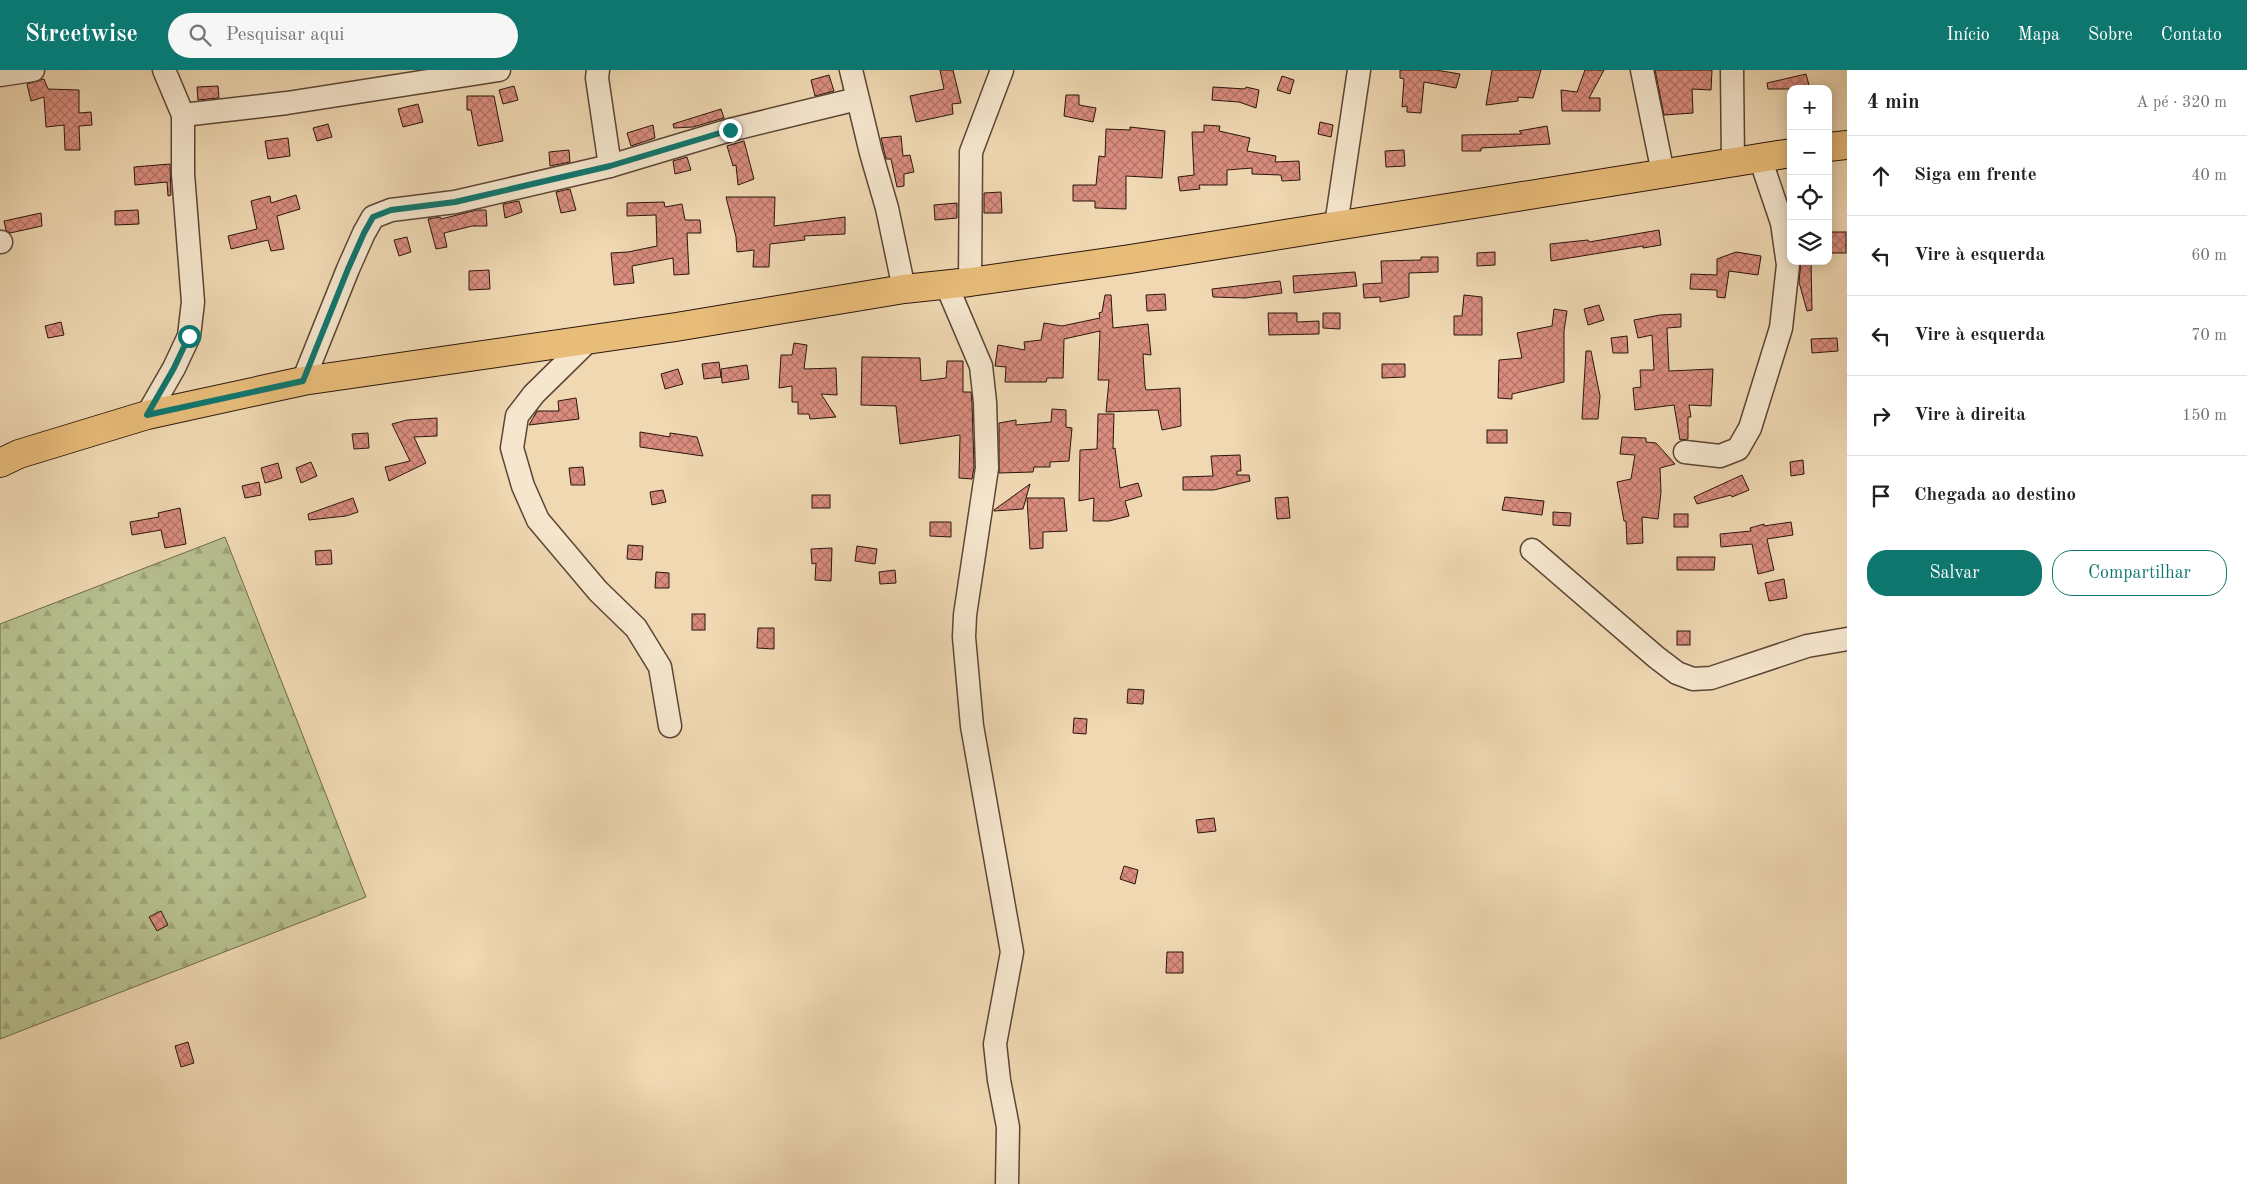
<!DOCTYPE html>
<html lang="pt">
<head>
<meta charset="utf-8">
<style>
  body { margin:0; font-family:"Old Standard TT",serif; background:#f6f6f6; color:#202124 }
  .controls { position:absolute; right:15px; top:15px; display:grid; overflow:hidden; border-radius:10px; box-shadow:0 2px 12px #0003 }
  .controls button { width:45px; height:45px; display:grid; place-items:center; padding:0; border:0; border-bottom:1px solid #e0e0e0; background:#fff; color:#202124; font:25px sans-serif }
  .stop { position:absolute; width:15px; height:15px; margin:-11px; border:4px solid #0f766e; border-radius:50%; background:#fff }
  .stop.end { background:#0f766e; border-color:#fff; box-shadow:0 1px 5px #0008 }
  .list { margin:0; padding:0; list-style:none }
  h2 { display:flex; justify-content:space-between; align-items:center; height:65px; margin:0; padding:0 20px; font-size:21px }
  h2 small { font-size:16px; font-weight:400; color:#757577 }
  .list li { display:grid; grid-template-columns:32px 1fr auto; gap:15px; align-items:center; box-sizing:border-box; height:80px; padding:0 20px; border-top:1px solid #e0e0e0 }
  .list b { display:block; font-size:19px; white-space:nowrap }
  .list em { font-size:16px; font-style:normal; color:#757577 }
  .actions { display:flex; gap:10px; padding:15px 20px }
  .actions a { flex:1; padding:11px 0; border:1px solid #0f766e; border-radius:20px; text-align:center; font-size:18px; color:#0f766e }
  .actions .main { background:#0f766e; color:#fff }
  .icon { flex:none; width:28px; height:28px; fill:none; stroke:currentColor; stroke-width:2; stroke-linecap:round; stroke-linejoin:round }
  .map { position:relative; flex:none; width:1847px; height:1114px; overflow:hidden }
  header { display:flex; align-items:center; gap:30px; box-sizing:border-box; height:70px; padding:0 25px; background:#0f766e; color:#fff }
  header strong { font-size:24px }
  nav { display:flex; gap:28px; margin-inline-start:auto; font-size:18px }
  .search { width:350px; height:45px; background:#f6f6f6; display:flex; align-items:center; gap:12px; box-sizing:border-box; padding:0 18px; border-radius:28px; color:#757577; font-size:19px }
  main { display:flex }
  aside { flex:1; background:#fff }
  .map>svg:first-child { display:block }
</style>
</head>
<body>
<header>
<strong>Streetwise</strong>
<div class="search"><svg class="icon" aria-label="search" viewBox="0 0 24 24"><circle cx="10" cy="10" r="6"/><path d="M15 15l6 6"/></svg>Pesquisar aqui</div>
<nav><a>Início</a><a>Mapa</a><a>Sobre</a><a>Contato</a></nav>
</header>
<main>
<div class="map">
<svg width="1847" height="1114" viewBox="0 0 1847 1114">
  <defs>
    <pattern id="forest-firs" width="22" height="20" patternUnits="userSpaceOnUse" patternTransform="scale(1.25)"><rect width="22" height="20" fill="#b6bf8e"/><path d="M5 1l3.5 6h-7zM16 11l3.5 6h-7z" fill="#9da379"/></pattern>
    <pattern id="building-cross-hatch" width="8" height="8" patternUnits="userSpaceOnUse" patternTransform="scale(1.25)"><rect width="8" height="8" fill="#da8d7e"/><path d="M0 0l8 8M0 8l8-8" fill="none" stroke="#b17266"/></pattern>
  </defs>
  <rect width="100%" height="100%" fill="#efd8b2"/>
  <filter id="stains"><feTurbulence type="fractalNoise" baseFrequency=".004" numOctaves="4"/><feColorMatrix values="0 0 0 0 .2 0 0 0 0 .09 0 0 0 0 .02 0 0 0 .5 -.17"/></filter>
  <radialGradient id="worn" r=".72"><stop offset=".6" stop-color="#630" stop-opacity="0"/><stop offset="1" stop-color="#630" stop-opacity=".3"/></radialGradient>
  <polygon fill="url(#forest-firs)" stroke="#706a4d" points="225,467 366,827 0,969 0,554"/>
  <g fill="url(#building-cross-hatch)" stroke="#2b150c">
    <polygon points="940,0 953,0 961,33 952,34 953,44 916,52 910,26 944,19"/>
    <polygon points="1400,0 1436,0 1460,4 1456,18 1424,12 1421,43 1407,42 1407,36 1402,37 1404,9 1400,8"/>
    <polygon points="1492,0 1541,0 1533,28 1518,27 1518,31 1486,35"/>
    <polygon points="1585,0 1604,0 1589,28 1600,28 1600,41 1562,41 1561,20 1577,22"/>
    <polygon points="1655,0 1712,0 1711,20 1692,19 1693,43 1664,45"/>
    <polygon points="1806,4 1810,19 1768,19 1767,13"/>
    <polygon points="829,5 834,21 815,26 811,10"/>
    <polygon points="1282,6 1294,10 1290,24 1277,20"/>
    <polygon points="44,9 48,19 79,20 79,43 91,42 92,55 79,56 80,80 65,80 64,55 46,57 44,27 31,31 27,14"/>
    <polygon points="218,16 219,28 198,30 197,17"/>
    <polygon points="514,16 518,30 503,34 499,20"/>
    <polygon points="1213,17 1245,19 1246,17 1259,20 1256,38 1239,32 1212,30"/>
    <polygon points="1066,25 1079,25 1079,35 1096,38 1093,52 1064,46"/>
    <polygon points="467,26 494,26 503,71 478,76 471,40 467,40"/>
    <polygon points="418,34 423,52 403,57 398,39"/>
    <polygon points="721,39 724,48 693,57 674,58 673,54"/>
    <polygon points="1320,52 1333,55 1331,67 1318,64"/>
    <polygon points="328,54 332,67 317,71 313,58"/>
    <polygon points="653,55 655,68 631,76 627,63"/>
    <polygon points="1204,55 1220,56 1219,61 1250,68 1247,81 1276,86 1275,92 1299,91 1300,110 1282,111 1281,105 1252,104 1252,98 1227,100 1227,115 1199,115 1200,119 1180,121 1178,107 1194,105 1192,62 1204,62"/>
    <polygon points="1547,56 1550,74 1481,78 1481,81 1462,81 1462,65 1522,64 1519,61"/>
    <polygon points="1130,57 1165,61 1162,108 1126,106 1126,139 1095,138 1095,131 1073,131 1073,115 1096,115 1099,86 1105,87 1106,59 1130,60"/>
    <polygon points="901,66 903,86 910,85 914,102 904,104 904,116 897,117 891,89 886,89 881,68"/>
    <polygon points="288,68 290,86 268,89 265,71"/>
    <polygon points="744,71 754,109 738,115 736,95 733,96 727,76"/>
    <polygon points="569,80 570,92 550,96 549,82"/>
    <polygon points="1404,80 1405,96 1386,97 1385,81"/>
    <polygon points="687,87 691,100 675,104 673,91"/>
    <polygon points="170,94 171,125 168,126 167,112 135,115 134,97"/>
    <polygon points="570,119 576,140 561,143 556,122"/>
    <polygon points="1001,122 1002,143 984,143 984,123"/>
    <polygon points="296,125 300,139 277,146 284,179 271,181 268,170 231,179 228,166 257,159 251,131 270,126 271,133"/>
    <polygon points="726,127 775,127 774,156 845,147 845,164 804,166 805,170 770,174 769,197 753,197 754,180 737,182 736,167"/>
    <polygon points="519,131 522,142 505,148 503,134"/>
    <polygon points="664,132 665,137 682,134 685,150 700,150 701,163 687,163 689,204 674,205 673,188 632,196 634,213 614,215 611,183 628,182 657,176 656,145 627,146 627,133"/>
    <polygon points="957,133 957,148 935,150 934,135"/>
    <polygon points="138,140 139,154 115,155 115,141"/>
    <polygon points="477,140 486,140 487,156 472,156 444,163 447,177 436,179 428,149 440,147 441,149"/>
    <polygon points="41,143 42,156 10,163 6,160 4,151"/>
    <polygon points="1659,160 1661,175 1643,178 1643,176 1551,191 1550,174 1588,170 1589,172"/>
    <rect x="1828" y="162" width="18" height="21"/>
    <polygon points="407,167 411,182 399,186 394,170"/>
    <polygon points="1495,182 1495,195 1477,196 1477,183"/>
    <polygon points="1736,182 1761,186 1758,205 1729,201 1725,228 1717,227 1717,220 1690,219 1691,204 1717,205 1717,189"/>
    <polygon points="1421,187 1438,187 1438,202 1409,203 1409,227 1380,232 1380,227 1364,228 1363,214 1382,213 1381,191 1421,190"/>
    <polygon points="1801,191 1811,191 1812,240 1807,241 1799,212"/>
    <polygon points="489,200 490,219 469,220 469,201"/>
    <polygon points="1355,202 1357,216 1294,223 1293,206"/>
    <polygon points="1280,211 1282,223 1245,228 1213,227 1212,219"/>
    <polygon points="1165,224 1166,240 1147,241 1146,225"/>
    <polygon points="1105,225 1111,225 1113,258 1148,254 1151,285 1143,284 1145,316 1146,320 1180,318 1181,356 1162,360 1158,340 1106,342 1109,310 1098,310 1100,261 1064,269 1063,308 1047,308 1046,312 1005,312 1006,297 995,296 998,275 1025,280 1024,272 1041,270 1044,253 1062,256 1100,248 1099,243 1102,242"/>
    <polygon points="1464,225 1482,227 1482,265 1454,265 1454,246 1462,246"/>
    <polygon points="1599,235 1604,250 1588,255 1584,239"/>
    <polygon points="1554,239 1567,241 1564,261 1564,312 1512,324 1512,329 1498,328 1499,290 1522,288 1517,263 1552,256"/>
    <polygon points="1268,243 1297,243 1297,252 1319,251 1319,264 1269,265"/>
    <polygon points="1323,243 1340,243 1340,259 1323,258"/>
    <polygon points="1681,244 1681,257 1667,258 1669,301 1713,299 1711,336 1689,335 1691,347 1688,347 1688,369 1680,370 1674,335 1635,340 1633,318 1641,317 1640,300 1654,300 1652,265 1638,268 1634,250 1660,245"/>
    <polygon points="61,252 64,265 48,268 45,256"/>
    <polygon points="1627,266 1628,283 1613,283 1611,268"/>
    <polygon points="1837,268 1838,281 1812,283 1811,269"/>
    <polygon points="794,273 807,275 804,299 836,298 837,325 821,324 836,347 810,349 809,344 798,344 798,332 792,332 792,316 779,318 781,285 792,285"/>
    <polygon points="1586,281 1591,281 1600,326 1598,349 1582,349"/>
    <polygon points="862,287 920,288 921,311 946,308 947,291 963,291 963,322 971,322 972,333 974,397 972,409 959,408 960,365 900,374 896,336 861,335"/>
    <polygon points="719,292 721,307 704,309 702,294"/>
    <polygon points="1382,294 1405,294 1405,307 1382,308"/>
    <polygon points="747,295 749,309 722,313 721,299"/>
    <polygon points="678,299 683,314 665,319 661,304"/>
    <polygon points="576,328 579,349 529,355 537,341 559,341 558,331"/>
    <polygon points="1052,339 1066,340 1066,357 1072,358 1069,391 1050,392 1050,397 1034,397 1033,402 999,403 999,353 1016,350 1016,355 1051,352"/>
    <polygon points="1098,344 1114,344 1113,379 1115,378 1120,418 1138,413 1142,426 1125,431 1129,446 1109,451 1093,451 1094,428 1079,431 1080,380 1097,379"/>
    <polygon points="437,348 437,366 414,367 426,393 389,411 385,397 410,391 392,354 407,350"/>
    <rect x="1487" y="360" width="20" height="13"/>
    <polygon points="640,362 670,367 670,363 697,367 703,386 640,377"/>
    <polygon points="368,363 369,378 354,379 352,364"/>
    <polygon points="1622,367 1646,368 1646,372 1656,373 1675,394 1660,398 1661,422 1658,449 1642,447 1643,473 1627,474 1626,451 1624,451 1617,412 1631,409 1635,385 1620,384"/>
    <polygon points="1240,385 1241,401 1237,401 1237,405 1249,405 1250,411 1214,420 1183,420 1183,407 1213,406 1211,386"/>
    <polygon points="1803,390 1804,404 1791,406 1790,392"/>
    <polygon points="311,392 317,406 301,413 296,398"/>
    <polygon points="278,393 282,408 265,413 261,398"/>
    <polygon points="583,397 585,415 571,415 569,398"/>
    <polygon points="1742,405 1749,420 1732,427 1731,425 1697,434 1694,427"/>
    <polygon points="259,412 261,425 245,428 242,416"/>
    <polygon points="1030,414 1023,439 994,441 994,440"/>
    <polygon points="663,420 666,432 652,435 650,422"/>
    <rect x="812" y="425" width="18" height="13"/>
    <polygon points="1288,427 1290,448 1277,449 1275,428"/>
    <polygon points="1505,427 1544,431 1542,445 1502,440"/>
    <polygon points="353,428 358,442 346,446 309,450 308,444"/>
    <polygon points="1027,428 1064,428 1067,461 1043,462 1043,478 1030,479"/>
    <polygon points="180,438 186,474 165,478 161,460 132,465 130,452 159,447 158,443"/>
    <polygon points="1553,442 1571,443 1570,456 1553,455"/>
    <rect x="1674" y="444" width="14" height="13"/>
    <polygon points="930,452 951,452 951,467 930,466"/>
    <polygon points="1791,452 1793,465 1767,469 1774,500 1758,504 1752,474 1721,477 1720,464 1751,461 1750,458 1764,454 1764,456"/>
    <polygon points="628,475 643,476 642,490 627,489"/>
    <polygon points="857,476 877,479 875,494 855,491"/>
    <polygon points="832,478 831,511 815,510 816,493 812,494 811,479"/>
    <polygon points="331,480 332,494 316,495 315,481"/>
    <polygon points="1677,487 1715,487 1714,500 1677,500"/>
    <polygon points="895,500 896,513 880,514 879,502"/>
    <polygon points="656,502 669,503 669,518 655,518"/>
    <polygon points="1784,509 1787,528 1769,531 1765,513"/>
    <rect x="692" y="544" width="13" height="16"/>
    <polygon points="758,558 774,558 774,579 757,578"/>
    <rect x="1677" y="561" width="13" height="14"/>
    <polygon points="1128,619 1144,620 1143,634 1127,633"/>
    <polygon points="1074,648 1087,649 1086,664 1073,663"/>
    <polygon points="1214,748 1216,761 1198,763 1196,750"/>
    <polygon points="1124,796 1138,800 1135,814 1120,809"/>
    <polygon points="161,841 168,855 157,861 149,847"/>
    <polygon points="1167,882 1183,882 1183,903 1166,903"/>
    <polygon points="188,972 194,993 181,997 175,976"/>
  </g>
  <g fill="none" stroke-linecap="round" stroke-linejoin="round">
    <defs>
      <g id="minor">
        <polyline points="598,0 597,8 610,96"/>
        <polyline points="851,0 871,83 887,138 904,219"/>
        <polyline points="1642,0 1663,103"/>
        <polyline points="1732,0 1733,92"/>
        <polyline points="0,5 33,0"/>
        <polyline points="183,45 287,33 499,0"/>
        <polyline points="1336,155 1359,0"/>
        <polyline points="0,172 1,172"/>
        <polyline points="970,212 971,82 1002,0"/>
        <polyline points="946,214 981,296 985,332 987,398 965,545 964,567 972,656 1012,882 995,974 999,1010 1008,1057 1007,1114"/>
        <polyline points="589,270 534,324 517,346 512,378 523,416 538,450 598,521 636,558 660,597 670,656"/>
        <polyline points="303,311 348,199 364,163 373,147 391,140 455,132 610,96 730,60 857,29"/>
        <polyline points="147,345 174,298 189,266 193,232 183,104 183,45 164,0"/>
        <polyline points="1685,382 1720,386 1738,379 1750,358 1781,258 1788,195 1782,153 1760,88"/>
        <polyline points="1532,480 1656,587 1677,603 1693,609 1711,608 1807,576 1847,569"/>
      </g>
      <g id="major">
        <polyline points="1828,77 1847,75"/>
        <polyline points="0,393 19,384 147,345 303,311 676,257 904,219 970,212 1130,189 1791,83"/>
      </g>
    </defs>
    <use href="#minor" stroke="#5c4636" stroke-width="25"/>
    <use href="#major" stroke="#2b150c" stroke-width="30"/>
    <use href="#minor" stroke="#f5e6cd" stroke-width="22"/>
    <use href="#major" stroke="#e8bc79" stroke-width="28"/>
  </g>
  <g fill="none" stroke-linecap="round" stroke-linejoin="round">
    <polyline stroke="#0f766e" stroke-width="6" points="189,266 174,298 147,345 303,311 348,199 364,163 373,147 391,140 455,132 610,96 730,60"/>
  </g>
  <rect width="100%" height="100%" filter="url(#stains)"/>
  <rect width="100%" height="100%" fill="url(#worn)"/>
</svg>
<div class="controls">
<button>+</button>
<button>−</button>
<button><svg class="icon" aria-label="locate" viewBox="0 0 24 24"><circle cx="12" cy="12" r="6"/><path d="M12 2v4M12 18v4M2 12h4M18 12h4"/></svg></button>
<button><svg class="icon" aria-label="layers" viewBox="0 0 24 24"><path d="M12 4l9 5-9 5-9-5zM3 14l9 5 9-5"/></svg></button>
</div>
<div class="stop" style="left:189px;top:266px"></div>
<div class="stop end" style="left:730px;top:60px"></div>
</div>
<aside>
<h2>4 min<small>A pé · 320 m</small></h2>
<ul class="list">
<li><svg class="icon" aria-label="ahead" viewBox="0 0 24 24"><path d="M12 20V5M6 11l6-6 6 6"/></svg><div><b>Siga em frente</b></div><em>40 m</em></li>
<li><svg class="icon" aria-label="left" viewBox="0 0 24 24"><path d="M17 20v-9H6M10 6l-5 5 5 5"/></svg><div><b>Vire à esquerda</b></div><em>60 m</em></li>
<li><svg class="icon" aria-label="left" viewBox="0 0 24 24"><path d="M17 20v-9H6M10 6l-5 5 5 5"/></svg><div><b>Vire à esquerda</b></div><em>70 m</em></li>
<li><svg class="icon" aria-label="right" viewBox="0 0 24 24"><path d="M7 20v-9h11M14 6l5 5-5 5"/></svg><div><b>Vire à direita</b></div><em>150 m</em></li>
<li><svg class="icon" aria-label="arrive" viewBox="0 0 24 24"><path d="M6 21V4h12l-3 4 3 4H6"/></svg><div><b>Chegada ao destino</b></div></li>
</ul>
<div class="actions"><a class="main">Salvar</a><a>Compartilhar</a></div>
</aside>
</main>
</body>
</html>
